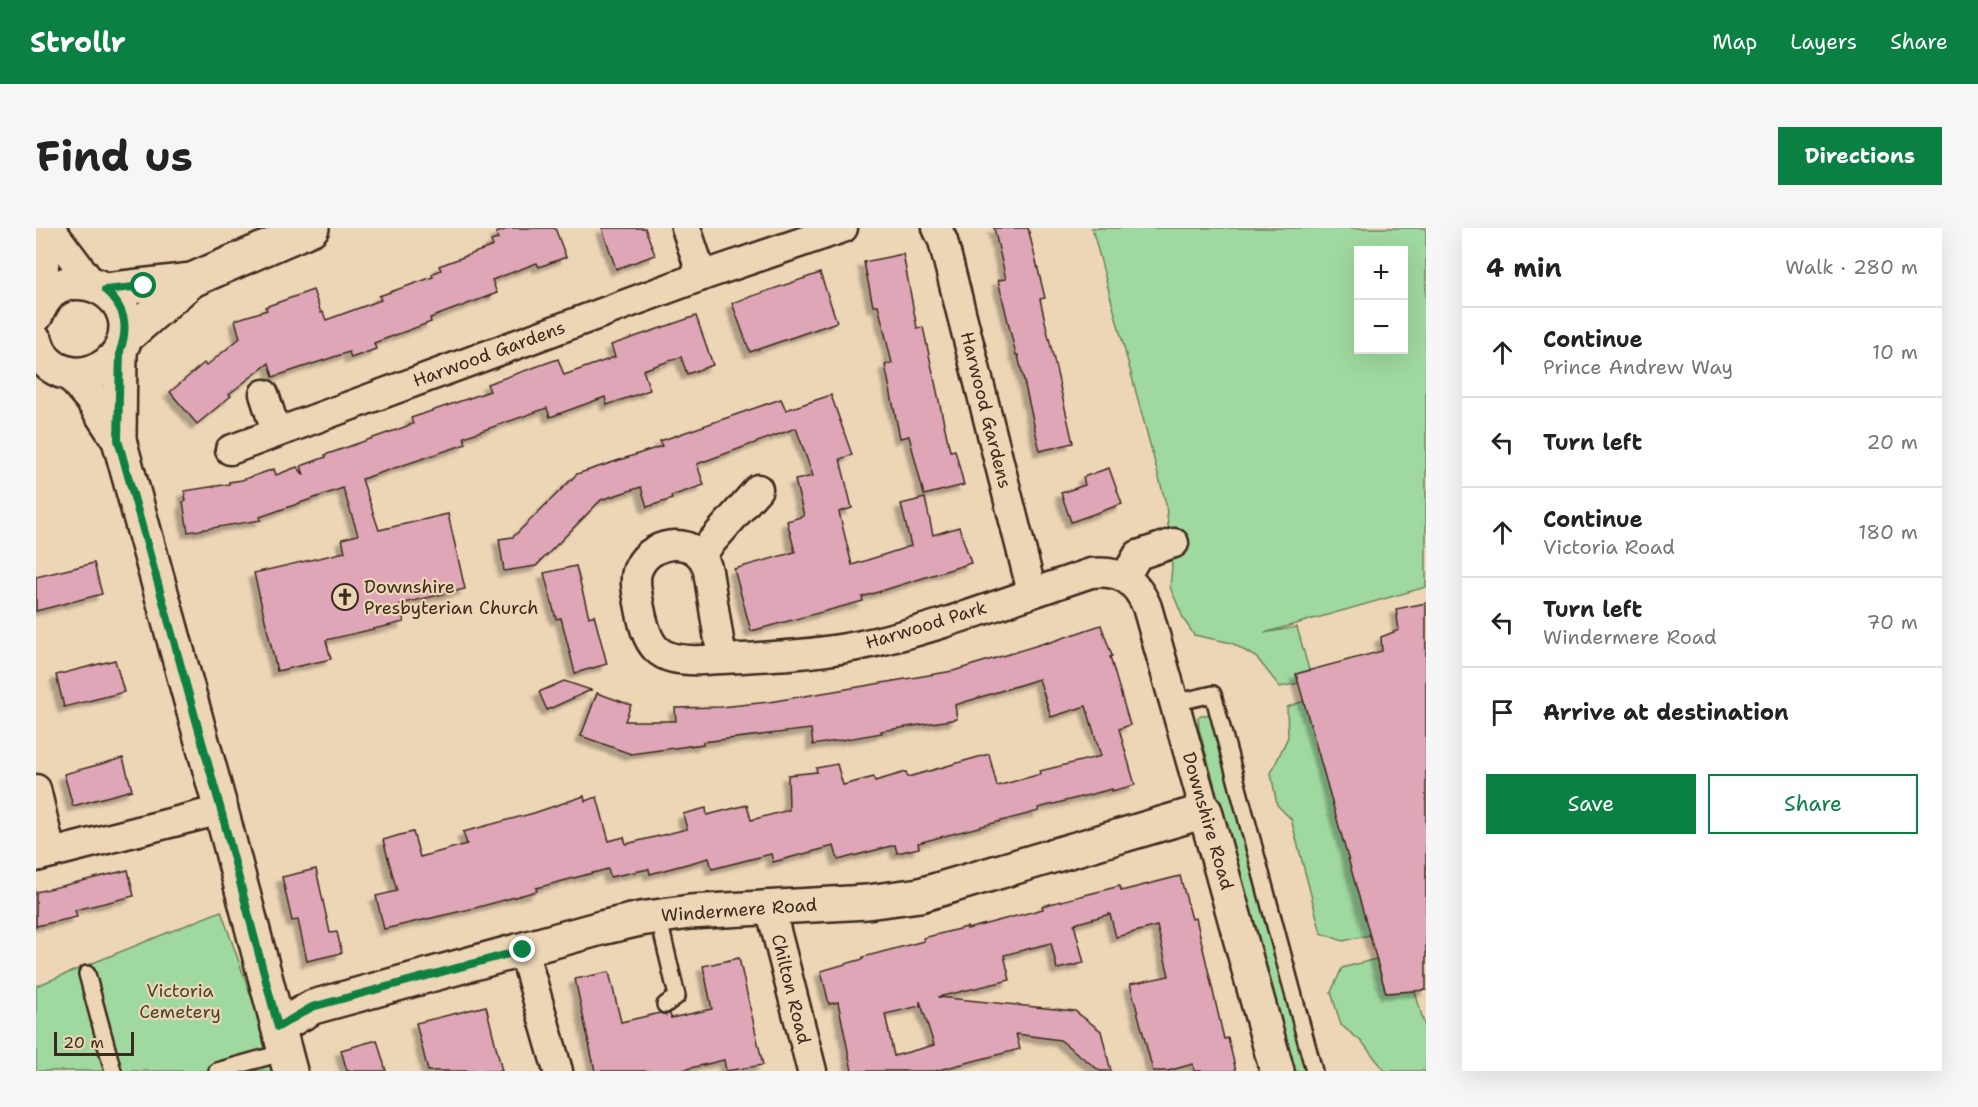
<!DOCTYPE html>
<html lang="en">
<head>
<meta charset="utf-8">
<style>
  body { margin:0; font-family:"Shantell Sans",sans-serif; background:#f6f6f6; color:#222 }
  .controls { position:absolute; right:18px; top:18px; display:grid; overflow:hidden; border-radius:0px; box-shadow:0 6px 24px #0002 }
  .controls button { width:54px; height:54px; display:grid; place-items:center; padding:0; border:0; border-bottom:2px solid #e0e0e0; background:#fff; color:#222; font:30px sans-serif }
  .scale { position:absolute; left:18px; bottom:15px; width:80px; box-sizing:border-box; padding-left:6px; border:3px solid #3b2a1e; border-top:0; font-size:16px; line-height:21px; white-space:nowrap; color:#3b2a1e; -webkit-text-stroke:4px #edd6b6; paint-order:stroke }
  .stop { position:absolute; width:18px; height:18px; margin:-14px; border:4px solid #0b8043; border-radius:50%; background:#fff }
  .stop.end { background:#0b8043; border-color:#fff; box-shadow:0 2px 6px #0008 }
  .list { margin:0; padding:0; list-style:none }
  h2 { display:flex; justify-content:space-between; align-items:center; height:78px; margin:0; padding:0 24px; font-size:26px }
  h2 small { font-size:20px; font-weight:400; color:#767676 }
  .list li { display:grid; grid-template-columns:39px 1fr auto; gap:18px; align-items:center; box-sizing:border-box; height:90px; padding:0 24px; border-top:2px solid #e0e0e0 }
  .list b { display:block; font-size:22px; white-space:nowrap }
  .list p { margin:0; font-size:20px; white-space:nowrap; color:#767676 }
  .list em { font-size:20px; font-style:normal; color:#767676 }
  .actions { display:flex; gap:12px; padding:18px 24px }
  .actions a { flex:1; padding:14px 0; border:2px solid #0b8043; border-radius:0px; text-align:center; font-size:21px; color:#0b8043 }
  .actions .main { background:#0b8043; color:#fff }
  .icon { flex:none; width:33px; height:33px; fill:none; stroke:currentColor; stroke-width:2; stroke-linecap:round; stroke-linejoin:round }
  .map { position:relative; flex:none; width:1390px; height:843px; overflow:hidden; border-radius:0px }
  header { display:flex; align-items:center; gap:36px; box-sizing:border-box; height:84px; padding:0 30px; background:#0b8043; color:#fff }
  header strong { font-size:28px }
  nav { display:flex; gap:33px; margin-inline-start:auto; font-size:21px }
  .intro { display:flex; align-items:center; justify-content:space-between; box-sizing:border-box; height:144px; padding:0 36px }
  h1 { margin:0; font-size:42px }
  .button { padding:15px 27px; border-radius:0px; background:#0b8043; color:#fff; font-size:21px; font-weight:700 }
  main { display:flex; gap:36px; padding:0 36px }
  aside { flex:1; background:#fff; border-radius:0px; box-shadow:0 6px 24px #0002 }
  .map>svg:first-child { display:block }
</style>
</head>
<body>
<header>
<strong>Strollr</strong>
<nav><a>Map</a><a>Layers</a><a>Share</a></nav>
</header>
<div class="intro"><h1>Find us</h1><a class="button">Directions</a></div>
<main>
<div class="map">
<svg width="1390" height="843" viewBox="0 0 1390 843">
  <defs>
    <filter id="shadow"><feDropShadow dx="-5.5" dy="5.5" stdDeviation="1.5" flood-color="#0004"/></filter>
  </defs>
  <rect width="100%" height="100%" fill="#edd6b6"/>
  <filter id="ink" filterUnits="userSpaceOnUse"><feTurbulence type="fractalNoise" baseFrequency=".0167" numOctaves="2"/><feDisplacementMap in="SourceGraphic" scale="12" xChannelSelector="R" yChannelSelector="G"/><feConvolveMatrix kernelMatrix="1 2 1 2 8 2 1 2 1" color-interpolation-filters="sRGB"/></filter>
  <g filter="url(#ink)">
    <g fill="#9fd99f" stroke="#6d825e" stroke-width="1.5" fill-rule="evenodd">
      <path d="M1056 0H1390V359L1228 405 1261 399 1273 442 1260 446 1263 455 1244 459 1221 430 1196 415 1158 407 1148 392 1134 359 1136 339 1130 276ZM1322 22H1368V122H1322Z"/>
      <polygon points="1268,473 1334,707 1307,713 1285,705 1255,591 1241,577 1235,545 1252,509 1251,479"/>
      <polygon points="1177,485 1273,843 1254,843 1211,673 1163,501 1162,489"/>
      <polygon points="185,683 228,805 238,843 0,843 0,758"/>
      <polygon points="1340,731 1350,765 1379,763 1390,803 1390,843 1349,843 1327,815 1305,797 1295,764 1306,740"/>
    </g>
    <g fill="#dea6b7" stroke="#3b2a1e" stroke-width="1.5" fill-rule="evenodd" filter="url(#shadow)">
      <polygon points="474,0 519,0 530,29 503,39 501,35 456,52 461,65 394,90 395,94 338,115 340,121 315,130 313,124 237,149 233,135 193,166 195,168 161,196 134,164 168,135 170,138 204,110 199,92 231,82 229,79 277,62 285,85 287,84 290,92 345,72 343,68 397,49 396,46 405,42 403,38 457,18 455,13 462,11 460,5"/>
      <polygon points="566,0 609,0 619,27 580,41"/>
      <polygon points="958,0 992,0 1009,70 1004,71 1037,215 1004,223 982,127 980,127 962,52 970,51"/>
      <polygon points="867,26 881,100 887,99 914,223 919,222 928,257 888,267 873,208 864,210 849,137 856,135 842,77 837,78 828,34"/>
      <polygon points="784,45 801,94 714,124 696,75"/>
      <polygon points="660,88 677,137 651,146 645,129 607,142 614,162 571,177 569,169 514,189 511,180 428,209 430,216 326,251 343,302 412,286 429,361 364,376 368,394 290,412 295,431 241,443 218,345 309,324 306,311 322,307 307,260 224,289 225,292 152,304 147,274 150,273 148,263 193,256 193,254 206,252 238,241 240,247 261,239 268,247 265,238 290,229 289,227 377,196 375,190 454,163 451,156 522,131 528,147 579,129 575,117"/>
      <polygon points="795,167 816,227 804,231 816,280 803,284 816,337 875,318 865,276 889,270 897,307 923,299 935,335 826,369 827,373 715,403 698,341 759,324 751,293 768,288 759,252 777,248 760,200 661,236 668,257 635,268 636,271 611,279 605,259 565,272 500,338 468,343 463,311 477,309 541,246 626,218 624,213 745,171 750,182"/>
      <polygon points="1073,240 1086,276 1035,294 1025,265 1049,257 1047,249"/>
      <polygon points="58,335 66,366 0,383 0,349"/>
      <polygon points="540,338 553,389 558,387 571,436 539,445 525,390 520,391 508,345"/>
      <polygon points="1390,375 1390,762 1350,765 1260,446 1346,423 1345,409 1363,402 1360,381"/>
      <polygon points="1065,397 1076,428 1074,429 1094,497 1083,501 1099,557 1076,563 1076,561 1002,580 1003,583 882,615 883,620 861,625 859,617 802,632 798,618 737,634 735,626 676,641 673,630 614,646 613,641 574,649 572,641 500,660 501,663 439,680 348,701 340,668 361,663 347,612 364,607 377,604 384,629 431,616 427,604 498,585 548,568 549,573 561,569 573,613 588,609 590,616 651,601 647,586 670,580 671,587 711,577 715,592 753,582 752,547 781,544 780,540 801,536 807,557 838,549 839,553 870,544 872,549 953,526 961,558 1005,546 1004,543 1065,528 1050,478 1015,489 1003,451 919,477 921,491 845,503 846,505 777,517 775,501 667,514 667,516 595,526 545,508 561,465 595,477 589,493 640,493 639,480 685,479 733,474 917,443 1012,414 1012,415"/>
      <polygon points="79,432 88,464 28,479 20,447"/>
      <polygon points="528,453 555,462 511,482 503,464"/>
      <polygon points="87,530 96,562 37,578 28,546"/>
      <polygon points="280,641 294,705 301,704 306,725 271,733 262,692 256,693 246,649"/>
      <polygon points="92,642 98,668 39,682 41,689 0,698 0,664"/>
      <path d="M1144 648 1156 691 1160 690 1188 811 1192 810 1200 843H1158L1157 836 1132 843H1117L1094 756 1133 748 1121 698 1080 709 1074 686 1038 696 1048 735 1021 741 1015 715 968 727 974 752 902 769 1039 783 1065 803 1075 843H1064L1024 812 980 806 984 821 899 843H816L802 774 793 776 785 743 827 731V729L888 713 887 710 931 699V701L1007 681 1006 678 1084 658 1085 663ZM884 773 898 817 858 828 849 786 884 778Z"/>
      <polygon points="703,730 727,837 690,843 688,832 642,843 559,843 539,751 573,744 585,794 624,785 630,787 634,785 635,790 676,781 667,738"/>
      <polygon points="450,778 466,843 392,843 380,795"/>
      <polygon points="341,812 350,843 311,843 305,822"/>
    </g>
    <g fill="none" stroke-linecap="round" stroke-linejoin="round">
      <defs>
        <g id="service">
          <polyline points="1138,475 1177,466 1278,843"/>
          <polyline points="622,688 641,768 629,777"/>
          <polyline points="51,746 77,843"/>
          <polyline points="181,843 249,824"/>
        </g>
        <g id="minor">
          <polyline points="14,0 56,56"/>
          <polyline points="650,0 666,48"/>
          <polyline points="901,0 907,13 996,364"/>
          <polyline points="5,75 11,0"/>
          <polyline points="228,166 240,204"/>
          <polyline points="194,222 666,48 807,0"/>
          <polyline points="664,327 722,261"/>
          <polyline points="1089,349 1102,327 1138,315"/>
          <path d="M686 431 672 343C664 307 616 311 603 339 597 350 601 363 603 375 611 419 619 434 667 432 718 429 770 428 821 418 899 402 979 370 1055 345 1084 342 1100 352 1111 379L1169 583"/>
          <polyline points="0,561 15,625"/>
          <polyline points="0,629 185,582"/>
          <polyline points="734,679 776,843"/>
          <polyline points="487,721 522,843"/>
        </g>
        <g id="tertiary">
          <polyline points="69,62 156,52 276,0"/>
          <path d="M0 87C4 78 8 70 15 64 43 41 89 62 90 98 90 152 14 165 0 114"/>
          <polyline points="89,110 156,52"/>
          <polyline points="84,123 83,212 185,582 254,843"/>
          <polyline points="35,146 56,171 83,212"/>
          <polyline points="242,799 277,779 565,700 604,691 654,684 831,674 884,667 1169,583 1241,843"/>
        </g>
      </defs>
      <use href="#service" stroke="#3b2a1e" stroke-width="20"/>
      <use href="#minor" stroke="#3b2a1e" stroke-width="33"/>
      <use href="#tertiary" stroke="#3b2a1e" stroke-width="38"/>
      <use href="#service" stroke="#edd6b6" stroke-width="15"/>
      <use href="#minor" stroke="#edd6b6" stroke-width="28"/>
      <use href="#tertiary" stroke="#edd6b6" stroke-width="33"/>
    </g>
  </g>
  <g fill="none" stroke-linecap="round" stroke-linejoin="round" filter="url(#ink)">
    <path stroke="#0b8043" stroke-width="8" d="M108 58 69 62C89 79 93 98 84 123L82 212 185 582 242 799 276 779 487 722"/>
  </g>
  <defs>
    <symbol id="church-ring" viewBox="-11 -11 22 22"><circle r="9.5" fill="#edd6b6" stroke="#3b2a1e" stroke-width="1.5"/><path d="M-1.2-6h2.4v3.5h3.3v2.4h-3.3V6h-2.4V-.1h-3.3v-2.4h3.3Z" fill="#3b2a1e"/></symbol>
  </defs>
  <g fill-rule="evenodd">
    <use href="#church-ring" x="294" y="354" width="30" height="30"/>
  </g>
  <g text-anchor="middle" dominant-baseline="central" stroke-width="4.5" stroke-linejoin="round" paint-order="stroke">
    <g font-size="18" fill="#3b2a1e" stroke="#edd6b6">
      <text transform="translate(453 126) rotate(-20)">Harwood Gardens</text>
      <text transform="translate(950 182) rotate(76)">Harwood Gardens</text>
      <text transform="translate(890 397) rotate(-17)">Harwood Park</text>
      <text transform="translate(1172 593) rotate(74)">Downshire Road</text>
      <text transform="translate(703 682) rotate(-4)">Windermere Road</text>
      <text transform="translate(755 761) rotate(76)">Chilton Road</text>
    </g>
    <g font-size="18" fill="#3b2a1e" stroke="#edd6b6" text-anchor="start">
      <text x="328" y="359">Downshire<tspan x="328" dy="21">Presbyterian Church</tspan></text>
    </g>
    <g font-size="18" fill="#4a4431" stroke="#edd6b6">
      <text x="144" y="763">Victoria<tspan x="144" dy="21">Cemetery</tspan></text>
    </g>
  </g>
</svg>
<div class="controls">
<button>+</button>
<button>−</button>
</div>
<div class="scale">20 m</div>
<div class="stop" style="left:108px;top:58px"></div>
<div class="stop end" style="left:487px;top:722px"></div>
</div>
<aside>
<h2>4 min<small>Walk · 280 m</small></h2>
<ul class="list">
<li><svg class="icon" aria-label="ahead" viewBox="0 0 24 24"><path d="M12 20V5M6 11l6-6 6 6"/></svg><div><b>Continue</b><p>Prince Andrew Way</p></div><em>10 m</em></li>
<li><svg class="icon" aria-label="left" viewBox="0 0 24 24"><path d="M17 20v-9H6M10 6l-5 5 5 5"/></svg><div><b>Turn left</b></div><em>20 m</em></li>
<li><svg class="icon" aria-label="ahead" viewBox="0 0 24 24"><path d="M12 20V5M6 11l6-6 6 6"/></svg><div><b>Continue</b><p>Victoria Road</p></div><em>180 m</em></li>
<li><svg class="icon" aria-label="left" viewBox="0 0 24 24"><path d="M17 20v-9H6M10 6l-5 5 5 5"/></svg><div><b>Turn left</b><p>Windermere Road</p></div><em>70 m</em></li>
<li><svg class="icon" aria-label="arrive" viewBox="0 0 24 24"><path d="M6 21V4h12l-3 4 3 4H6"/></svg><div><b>Arrive at destination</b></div></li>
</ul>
<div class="actions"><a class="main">Save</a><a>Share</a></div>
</aside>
</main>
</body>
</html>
